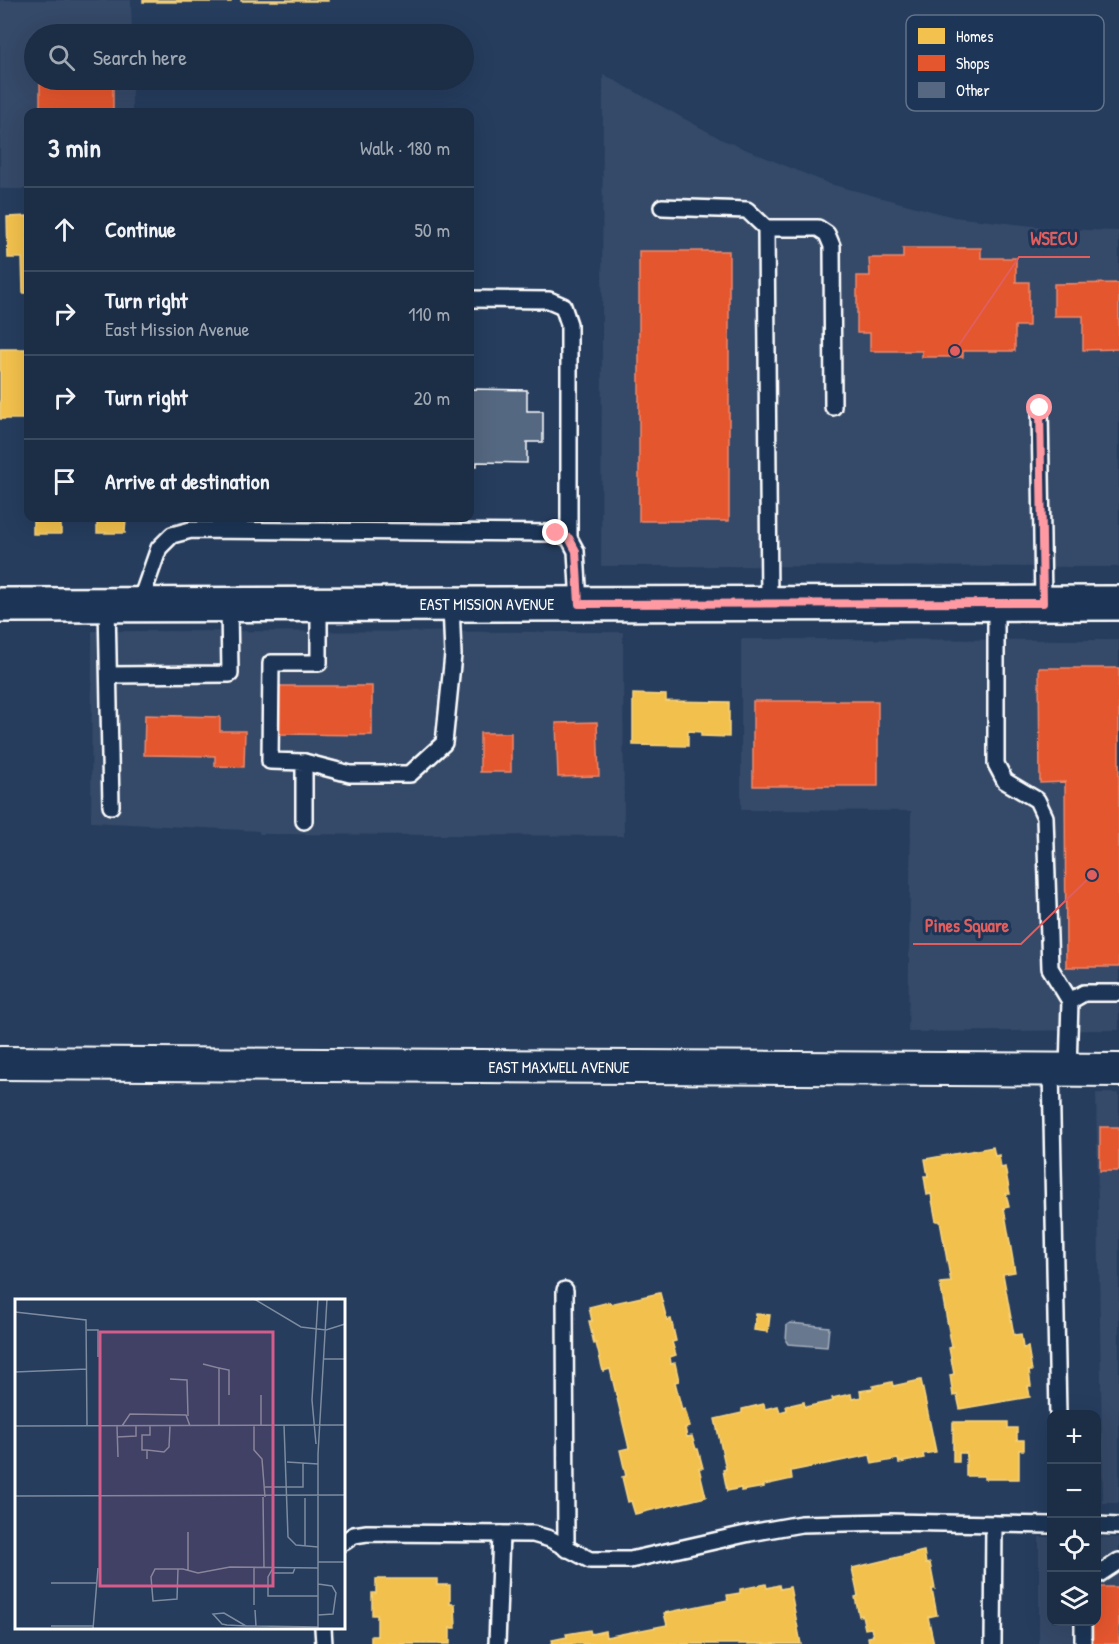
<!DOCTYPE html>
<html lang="en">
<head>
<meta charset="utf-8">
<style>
  body { margin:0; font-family:"Patrick Hand",sans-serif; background:#293a51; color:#f1f3f6 }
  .controls { position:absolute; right:18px; bottom:18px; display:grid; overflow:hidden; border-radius:12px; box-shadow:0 6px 24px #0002 }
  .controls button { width:54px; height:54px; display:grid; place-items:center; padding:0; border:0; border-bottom:2px solid #3a4a5f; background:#1c2e46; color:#f1f3f6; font:30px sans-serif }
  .stop { position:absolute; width:18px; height:18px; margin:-14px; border:4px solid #ff9aa2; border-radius:50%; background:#fff }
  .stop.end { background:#ff9aa2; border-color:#fff; box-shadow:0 2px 6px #0008 }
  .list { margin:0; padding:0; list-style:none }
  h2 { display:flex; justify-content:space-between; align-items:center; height:78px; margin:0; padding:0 24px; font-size:26px }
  h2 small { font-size:20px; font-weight:400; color:#a0a8b3 }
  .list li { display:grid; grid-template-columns:39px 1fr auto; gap:18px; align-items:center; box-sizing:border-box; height:84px; padding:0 24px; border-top:2px solid #3a4a5f }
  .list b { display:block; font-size:22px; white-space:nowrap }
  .list p { margin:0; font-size:20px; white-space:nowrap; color:#a0a8b3 }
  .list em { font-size:20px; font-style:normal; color:#a0a8b3 }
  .icon { flex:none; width:33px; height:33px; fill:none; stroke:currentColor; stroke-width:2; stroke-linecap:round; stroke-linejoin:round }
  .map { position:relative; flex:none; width:1119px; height:1644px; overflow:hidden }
  .search { position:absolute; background:#1c2e46; box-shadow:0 6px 24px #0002; left:24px; top:24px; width:450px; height:66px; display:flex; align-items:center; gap:15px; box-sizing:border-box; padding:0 21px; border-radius:33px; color:#a0a8b3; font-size:22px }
  .panel { position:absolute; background:#1c2e46; box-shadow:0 6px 24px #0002; left:24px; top:108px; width:450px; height:414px; border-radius:12px }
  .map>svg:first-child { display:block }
</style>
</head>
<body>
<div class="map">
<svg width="1119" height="1644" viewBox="0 0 1119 1644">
  <rect width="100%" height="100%" fill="#263d5e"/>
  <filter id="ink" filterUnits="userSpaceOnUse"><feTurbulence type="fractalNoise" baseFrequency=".0167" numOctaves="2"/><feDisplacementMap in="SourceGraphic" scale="12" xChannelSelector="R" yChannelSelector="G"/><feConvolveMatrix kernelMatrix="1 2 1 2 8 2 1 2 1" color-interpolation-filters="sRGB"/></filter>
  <g filter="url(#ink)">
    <g fill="#344a68">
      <polygon points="0,0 131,0 132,34 34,34 34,80 132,80 132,112 28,112 28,189 0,189"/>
      <polygon points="603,74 723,140 830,184 954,217 1060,229 1119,231 1119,567 601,566"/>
      <polygon points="92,631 623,632 624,836 259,834 259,831 91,822"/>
      <polygon points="741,639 1119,640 1119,1030 908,1032 911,811 741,810"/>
      <polygon points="1096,1093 1119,1093 1119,1503 1103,1503"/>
      <polygon points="1039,1537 1051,1537 1052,1622 1096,1622 1097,1537 1119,1538 1119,1644 1039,1644"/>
    </g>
    <polygon fill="#67788e" stroke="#a4aebb" stroke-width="1.5" points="790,1323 829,1327 827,1347 788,1344 786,1341 787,1325"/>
    <g fill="#f2c14e" stroke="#f6d483" stroke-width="1.5">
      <rect x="143" y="0" width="88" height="2"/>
      <rect x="241" y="0" width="87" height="1"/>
      <polygon points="28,216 28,293 23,293 22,258 8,258 7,217"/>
      <rect x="0" y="349" width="28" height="70"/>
      <rect x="33" y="518" width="28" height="16"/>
      <polygon points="97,518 126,518 125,533 97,533"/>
      <polygon points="633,694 666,695 666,701 729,702 729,737 701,736 701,732 688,731 688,746 633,745"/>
      <polygon points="993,1147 995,1156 999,1155 1001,1168 1005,1167 1010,1194 1006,1194 1009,1207 1004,1208 1015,1272 1003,1274 1014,1335 1021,1334 1023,1348 1028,1347 1032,1371 1029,1371 1031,1386 1028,1386 1030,1397 960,1409 957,1395 953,1396 950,1375 954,1374 949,1348 952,1347 940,1283 951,1282 940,1221 936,1221 931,1194 927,1195 924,1176 928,1176 925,1159"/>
      <polygon points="660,1293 667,1320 671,1319 676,1341 672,1342 676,1355 670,1357 671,1364 675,1363 679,1381 675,1382 682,1410 685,1409 690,1427 685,1428 687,1437 692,1436 696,1449 698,1449 703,1468 699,1468 706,1497 635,1514 631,1501 628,1502 622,1477 626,1476 620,1450 629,1448 610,1369 603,1371 596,1343 594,1344 589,1321 592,1321 589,1307 609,1302 610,1304"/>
      <polygon points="756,1314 770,1315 768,1332 754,1330"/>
      <polygon points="921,1380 936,1452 923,1454 924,1458 899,1463 898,1459 872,1464 870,1455 791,1471 792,1479 764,1485 764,1487 741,1491 741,1488 727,1491 723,1470 726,1469 715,1419 742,1413 742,1409 764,1404 765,1409 778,1406 780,1412 787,1410 786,1406 804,1402 805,1407 833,1401 832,1398 851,1394 852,1399 861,1397 860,1391 873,1389 873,1386 892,1382 893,1386"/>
      <polygon points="953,1422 1008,1422 1008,1428 1017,1428 1017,1440 1024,1440 1024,1450 1019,1450 1019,1479 984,1479 984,1476 966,1476 966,1453 959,1453 959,1462 953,1462"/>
      <polygon points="924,1551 926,1564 930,1563 935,1589 932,1589 937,1615 928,1617 934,1644 869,1644 868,1637 873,1636 871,1628 865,1629 862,1615 859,1616 855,1597 858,1596 852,1568"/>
      <polygon points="376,1579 437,1579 437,1585 450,1585 450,1604 455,1604 456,1628 450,1628 450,1644 371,1644 371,1636 377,1636 377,1615 372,1615 372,1593 376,1593"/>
      <polygon points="766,1584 767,1588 779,1585 780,1589 790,1587 801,1644 550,1644 553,1643 552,1640 567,1637 566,1634 590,1630 591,1634 605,1631 606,1637 667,1625 664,1613 728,1600 727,1595 740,1593 740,1589"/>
    </g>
    <g fill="#e4572e" stroke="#ec896d" stroke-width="1.5">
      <rect x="40" y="80" width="73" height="32"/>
      <polygon points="903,248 981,248 981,258 1016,258 1016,282 1029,282 1029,326 1015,326 1015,351 963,351 963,357 922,357 922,351 870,351 870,333 857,333 857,276 870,276 869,258 903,258"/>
      <rect x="639" y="251" width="90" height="270"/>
      <polygon points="1119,283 1119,349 1083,350 1083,316 1054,316 1054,284"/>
      <polygon points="1039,668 1119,668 1119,967 1066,967 1065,782 1040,783"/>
      <polygon points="275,686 372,686 372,735 275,734"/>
      <rect x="753" y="701" width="125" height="85"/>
      <polygon points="145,715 220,717 220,731 245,731 244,767 215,766 215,756 144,755"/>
      <polygon points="597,722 599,776 558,777 556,723"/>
      <rect x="480" y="733" width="31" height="39"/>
      <rect x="1100" y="1127" width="19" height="44"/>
      <polygon points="1096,1587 1119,1587 1119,1644 1093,1644 1093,1622 1096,1622"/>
    </g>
    <polygon fill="#556781" stroke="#fff" stroke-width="1.5" points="470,389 527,390 527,411 543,411 543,442 527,442 527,463 477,462 477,466 470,466"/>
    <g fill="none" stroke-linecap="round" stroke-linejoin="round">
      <defs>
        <g id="service">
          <polyline points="662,207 747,210 766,228 769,603"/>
          <polyline points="766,228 818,228 827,234 832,246 833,407"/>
          <polyline points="470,299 549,300 563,306 569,324 569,538"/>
          <polyline points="1040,408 1043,603"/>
          <polyline points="996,603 996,764 1005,781 1037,800 1045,817 1050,968 1070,1001 1068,1070"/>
          <polyline points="107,605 111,806"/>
          <polyline points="139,605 159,548 172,535 191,530 556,533 569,538 576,551 579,604"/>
          <polyline points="109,675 230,674 229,604"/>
          <polyline points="304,762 350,774 410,774 444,743 453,655 451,604"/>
          <polyline points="304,821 304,762 270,761 271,663 319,663 319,604"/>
          <polyline points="1070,1001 1084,993 1119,993"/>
          <polyline points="1051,1070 1058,1414"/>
          <polyline points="565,1290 566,1549"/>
          <polyline points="1096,1525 1119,1526"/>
          <polyline points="344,1542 354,1535 367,1533 533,1534 550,1539 590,1560 630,1560 750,1533 801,1524 889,1522 1052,1525"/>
          <polyline points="1096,1576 1119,1561"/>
          <polyline points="1083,1622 1083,1644"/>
          <polyline points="323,1628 324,1644"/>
          <polyline points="497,1644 501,1534"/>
          <polyline points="993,1644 994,1524"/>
        </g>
        <polyline id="minor" points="0,1063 1119,1070"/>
        <polyline id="tertiary" points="0,605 1119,603"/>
      </defs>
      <use href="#service" stroke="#fff" stroke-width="20"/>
      <use href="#minor" stroke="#fff" stroke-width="36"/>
      <use href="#tertiary" stroke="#fff" stroke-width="38"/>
      <use href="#service" stroke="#1d3557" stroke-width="15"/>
      <use href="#minor" stroke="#1d3557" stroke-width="32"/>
      <use href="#tertiary" stroke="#1d3557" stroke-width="33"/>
    </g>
  </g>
  <g fill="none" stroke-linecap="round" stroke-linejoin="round" filter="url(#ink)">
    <polyline stroke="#ff9aa2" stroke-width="8" points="556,533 569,538 576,551 579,604 1043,603 1040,408"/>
  </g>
  <g text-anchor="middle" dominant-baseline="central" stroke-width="6" stroke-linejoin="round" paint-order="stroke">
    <g font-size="16" fill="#fff" stroke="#1d3557">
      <text x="487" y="604">EAST MISSION AVENUE</text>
      <text x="559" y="1067">EAST MAXWELL AVENUE</text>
    </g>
  </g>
  <g transform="translate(15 1299)">
    <rect width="330" height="330" fill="#263d5e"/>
    <path fill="none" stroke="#7d8b9e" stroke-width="1.5" d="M239 0 286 28 311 31 330 25M0 13 71 21 72 127M72 31H83V58M309 60H330M188 65 204 69V126M204 69 214 71V96M0 73 72 70M155 80 172 81 173 117M246 96V126M239 126V151L247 160 250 198M269 126 273 238 281 246 303 248M0 127 330 126M102 127 103 158M107 127 115 115 171 116 175 127M102 138 121 137V127M301 145 297 101 303 0M132 151 149 153 154 148 155 127M132 160V151H127V136H135V127M272 163 303 165M250 188H288V164M0 197 330 196M248 198 249 269M290 199V247M173 233V272M303 263H330M258 269 253 278V297H303M163 270 162 300 138 302 136 278 140 270H168L183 274 215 268 303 269M258 274H278L280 269M36 284H81M239 306V269M240 311 241 327 303 328M303 316 318 315 321 294 317 287 303 285M36 327H78M231 327 209 314 198 315 207 325 212 326 231 327H241M78 330 83 269M303 330V155L312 0"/>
    <path fill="#d45d8c" fill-opacity="0.15" stroke="#d45d8c" stroke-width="3" d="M85 33H258V287H85Z"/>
    <rect width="330" height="330" fill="none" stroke="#fff" stroke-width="3"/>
  </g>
  <rect x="906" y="15" width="198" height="96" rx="9" fill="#1d3557" stroke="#617289" stroke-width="1.5"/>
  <rect x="918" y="28" width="27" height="16" fill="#f2c14e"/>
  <rect x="918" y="55" width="27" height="16" fill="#e4572e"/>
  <rect x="918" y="82" width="27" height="16" fill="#556781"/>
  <g font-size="16" fill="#fff">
    <text x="956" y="42">Homes</text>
    <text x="956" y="69">Shops</text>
    <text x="956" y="96">Other</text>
  </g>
  <path fill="none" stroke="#e05e5e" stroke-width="2" d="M955 351L1019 257H1090M1092 875L1021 944H913"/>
  <g fill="#e05e5e" stroke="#1d3557" stroke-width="2">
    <circle cx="955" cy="351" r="6"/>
    <circle cx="1092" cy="875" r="6"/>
  </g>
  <g font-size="18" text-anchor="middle" font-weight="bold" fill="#e05e5e" stroke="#1d3557" stroke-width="6" stroke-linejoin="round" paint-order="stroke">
    <text x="1054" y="245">WSECU</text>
    <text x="967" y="932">Pines Square</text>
  </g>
</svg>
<div class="controls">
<button>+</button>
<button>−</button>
<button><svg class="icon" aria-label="locate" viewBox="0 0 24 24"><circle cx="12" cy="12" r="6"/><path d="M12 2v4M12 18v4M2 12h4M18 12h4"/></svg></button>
<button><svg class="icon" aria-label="layers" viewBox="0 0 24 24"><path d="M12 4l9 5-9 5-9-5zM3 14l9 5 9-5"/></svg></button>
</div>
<div class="stop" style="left:1040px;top:408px"></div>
<div class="stop end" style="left:556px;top:533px"></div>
<div class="search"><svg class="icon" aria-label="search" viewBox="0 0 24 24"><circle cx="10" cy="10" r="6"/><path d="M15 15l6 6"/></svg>Search here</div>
<section class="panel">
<h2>3 min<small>Walk · 180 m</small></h2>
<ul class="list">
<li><svg class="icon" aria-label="ahead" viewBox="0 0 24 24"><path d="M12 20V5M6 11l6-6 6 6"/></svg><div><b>Continue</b></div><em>50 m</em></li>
<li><svg class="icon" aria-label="right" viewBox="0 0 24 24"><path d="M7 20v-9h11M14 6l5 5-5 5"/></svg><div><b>Turn right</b><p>East Mission Avenue</p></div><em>110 m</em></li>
<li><svg class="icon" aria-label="right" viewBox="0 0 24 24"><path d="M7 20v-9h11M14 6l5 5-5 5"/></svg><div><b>Turn right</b></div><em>20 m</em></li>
<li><svg class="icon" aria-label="arrive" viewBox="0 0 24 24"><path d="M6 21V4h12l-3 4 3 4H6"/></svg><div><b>Arrive at destination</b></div></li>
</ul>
</section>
</div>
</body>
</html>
